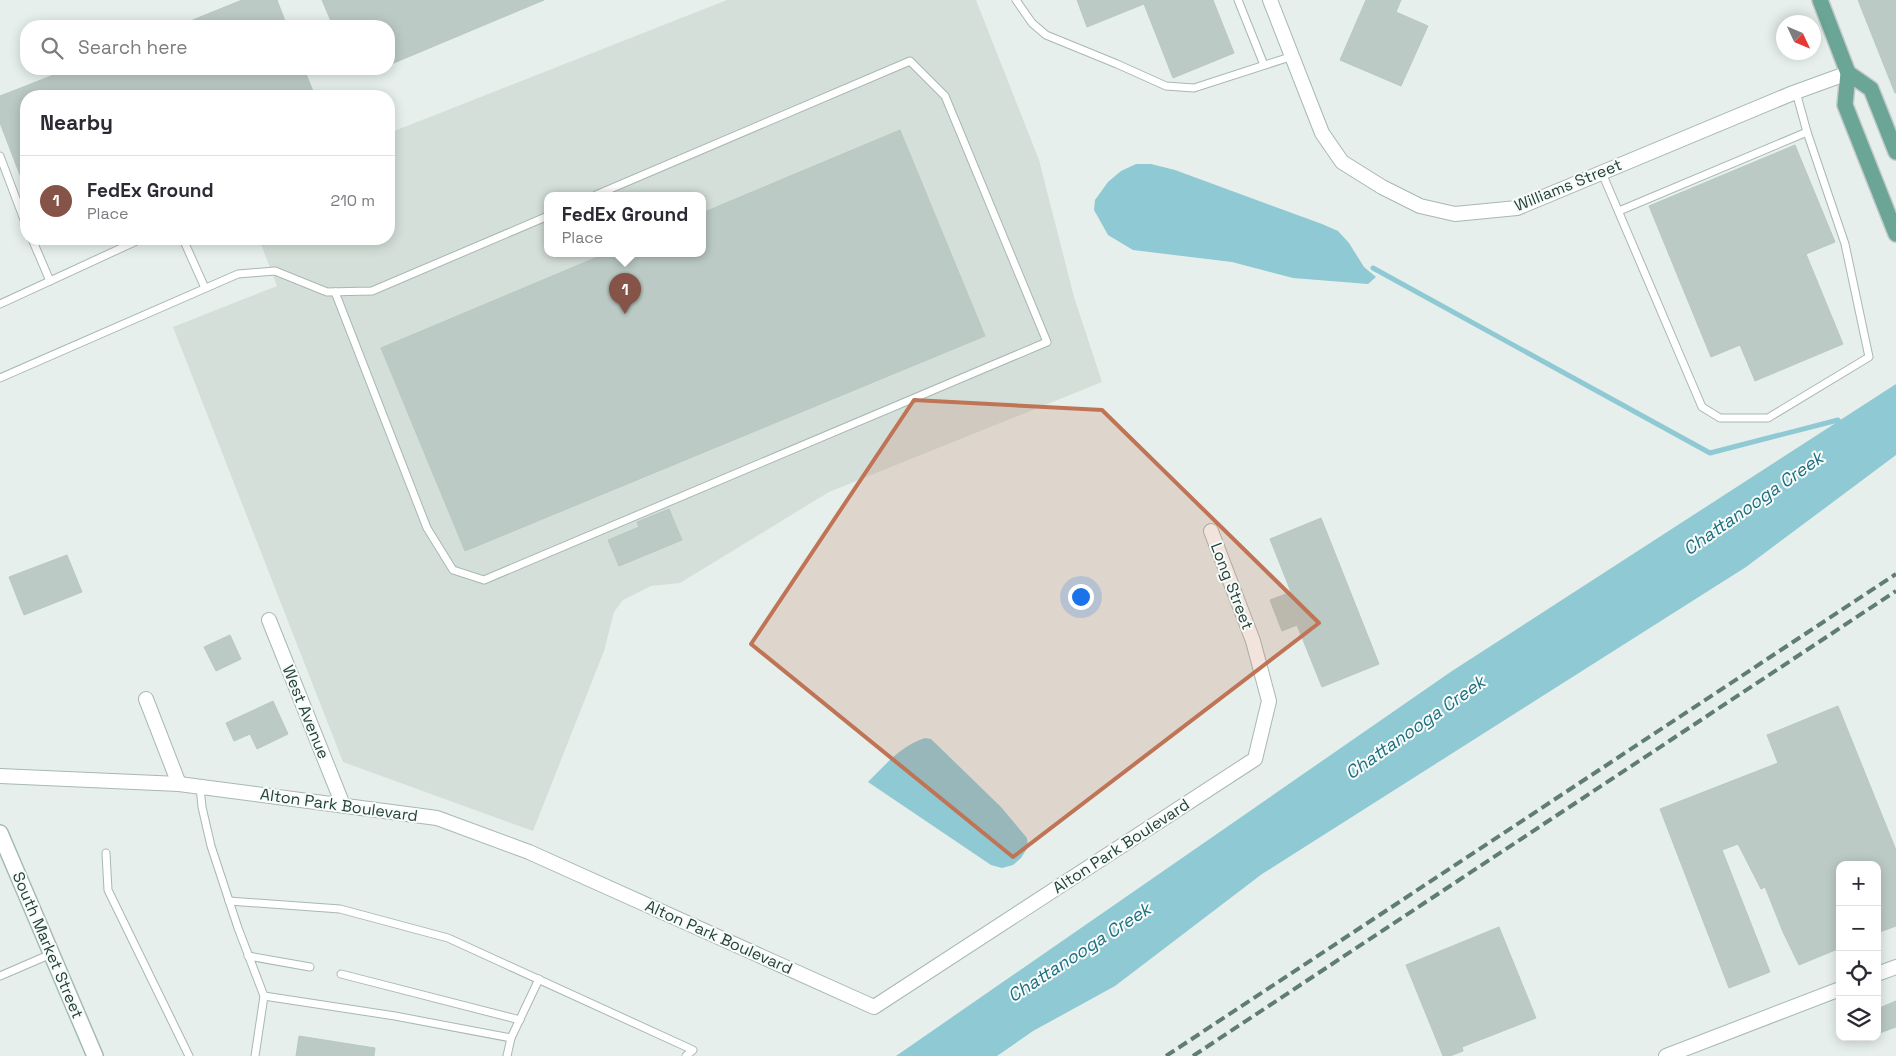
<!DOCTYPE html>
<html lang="en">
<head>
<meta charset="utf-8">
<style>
  body { margin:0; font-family:"Space Grotesk",sans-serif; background:#f2f2f3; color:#2b2b33 }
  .controls { position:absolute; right:15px; bottom:15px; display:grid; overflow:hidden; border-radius:10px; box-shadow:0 2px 12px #0003 }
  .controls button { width:45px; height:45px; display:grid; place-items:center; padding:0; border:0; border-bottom:1px solid #e1e1e2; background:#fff; color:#2b2b33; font:25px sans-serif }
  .compass { position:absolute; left:1776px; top:15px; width:45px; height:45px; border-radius:50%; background:#fff; box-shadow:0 2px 12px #0003; rotate:134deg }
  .you { position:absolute; left:1080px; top:596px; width:18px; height:18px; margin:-12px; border:4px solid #fff; border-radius:50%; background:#1a73e8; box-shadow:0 0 0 8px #1a73e833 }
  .badge { display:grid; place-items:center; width:32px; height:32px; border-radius:50%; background:#855347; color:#fff; font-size:16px; font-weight:700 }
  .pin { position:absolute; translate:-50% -41px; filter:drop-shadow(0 1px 2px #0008) }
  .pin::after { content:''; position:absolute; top:26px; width:18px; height:15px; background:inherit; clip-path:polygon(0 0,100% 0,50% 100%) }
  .popup { position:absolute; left:544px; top:192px; width:162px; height:65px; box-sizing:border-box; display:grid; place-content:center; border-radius:10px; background:#fff; filter:drop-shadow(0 1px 4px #0005); font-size:16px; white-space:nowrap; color:#7c7c81 }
  .popup b { font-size:19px; color:#2b2b33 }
  .popup::after { content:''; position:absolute; left:50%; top:100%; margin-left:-10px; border:10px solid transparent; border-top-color:#fff }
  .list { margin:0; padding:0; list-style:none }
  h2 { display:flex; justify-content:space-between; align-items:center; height:65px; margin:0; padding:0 20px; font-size:21px }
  h2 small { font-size:16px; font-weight:400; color:#7c7c81 }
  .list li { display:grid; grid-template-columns:32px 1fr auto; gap:15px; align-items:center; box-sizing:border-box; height:90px; padding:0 20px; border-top:1px solid #e1e1e2 }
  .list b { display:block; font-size:19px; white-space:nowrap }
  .list p { margin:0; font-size:16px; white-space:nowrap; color:#7c7c81 }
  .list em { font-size:16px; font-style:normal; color:#7c7c81 }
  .icon { flex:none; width:28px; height:28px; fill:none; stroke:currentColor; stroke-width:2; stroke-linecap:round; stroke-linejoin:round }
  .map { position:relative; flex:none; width:1896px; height:1056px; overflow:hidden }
  .search { position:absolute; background:#fff; box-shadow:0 2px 12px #0003; left:20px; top:20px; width:375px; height:55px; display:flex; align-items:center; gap:12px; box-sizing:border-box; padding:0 18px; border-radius:20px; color:#7c7c81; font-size:19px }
  .panel { position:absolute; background:#fff; box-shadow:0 2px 12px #0003; left:20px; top:90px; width:375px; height:155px; border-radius:20px }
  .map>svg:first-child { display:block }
</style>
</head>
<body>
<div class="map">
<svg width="1896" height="1056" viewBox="0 0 1896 1056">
  <rect width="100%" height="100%" fill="#e6efeb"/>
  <path fill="#d4dfda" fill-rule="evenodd" d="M727 0H976L1039 160 1074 297 1102 382 829 492 680 583 651 586 623 600 614 612 604 651 533 831 343 762 173 327 277 286 259 239H389V133ZM548 195H702V253H548Z"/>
  <g fill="#8ec9d4">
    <polygon points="1136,164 1151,164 1175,170 1322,224 1338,231 1349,243 1364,267 1376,277 1368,284 1293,278 1232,262 1133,250 1108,235 1094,210 1095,200 1108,182 1121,171"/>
    <polygon points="1896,384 1896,455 1746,567 1262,874 1115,986 1033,1031 997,1056 896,1056 1452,671"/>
    <path d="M925 738 931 739 1001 807 1027 838 1028 847 1021 858 1013 865 1002 868 991 865 868 782C885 765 902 745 925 738Z"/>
  </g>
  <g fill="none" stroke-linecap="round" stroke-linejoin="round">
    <polyline stroke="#8ec9d4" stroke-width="5" points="1373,268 1710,453 1838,420 1843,426"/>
  </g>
  <g fill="#bbcac4" stroke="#b8c9c2">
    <polygon points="242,0 277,0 287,26 178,26"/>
    <polygon points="322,0 544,0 389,65 389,26 333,26"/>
    <polygon points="1077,0 1213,0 1234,53 1173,78 1144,4 1087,27"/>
    <polygon points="1366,0 1401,0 1396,12 1428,26 1401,86 1340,60"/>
    <polygon points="1858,0 1896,0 1896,93 1895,93"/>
    <polygon points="69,69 304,69 315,96 26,96 25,188 0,123 0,96"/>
    <polygon points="900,130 985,336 465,551 381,348 607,253 702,253 702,213"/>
    <polygon points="1795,145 1835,242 1806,254 1843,344 1755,381 1740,345 1711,357 1649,206"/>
    <polygon points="669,509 682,540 619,566 608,540 639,527 637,522"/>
    <polygon points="1321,518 1379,664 1322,687 1297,625 1282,631 1270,600 1291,592 1270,539"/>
    <polygon points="67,555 82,592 24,615 9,577"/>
    <polygon points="230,635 241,659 216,671 204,647"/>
    <polygon points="273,701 288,734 257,749 250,734 234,741 226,723"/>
    <polygon points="1838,706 1896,850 1896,926 1877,933 1877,865 1840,865 1840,948 1799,965 1783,932 1765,887 1761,889 1738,844 1722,850 1770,972 1729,988 1660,809 1778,763 1767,735"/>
    <polygon points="1499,927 1536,1018 1462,1047 1463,1051 1450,1056 1443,1056 1406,965"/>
    <polygon points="1896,1001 1896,1027 1877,1034 1877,1009"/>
    <polygon points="299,1036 375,1048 374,1056 296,1056"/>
  </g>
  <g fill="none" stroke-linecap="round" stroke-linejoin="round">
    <defs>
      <g id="service">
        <polyline points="1016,0 1032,23 1046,35 1117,64 1166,86 1194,88 1293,56"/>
        <polyline points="1238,0 1264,65"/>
        <polyline points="0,156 26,225"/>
        <polyline points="1602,173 1702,407 1720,418 1768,418 1869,357 1845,244 1807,132 1796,92"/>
        <polyline points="1619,211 1807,132"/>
        <polyline points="32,239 50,281"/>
        <polyline points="183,239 205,288"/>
        <polyline points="335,292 427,528 453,570 484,580 1047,342 945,96 910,61 596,195"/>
        <polyline points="0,304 141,239"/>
        <polyline points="0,378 238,274 275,271 327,292 372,291 548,216"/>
        <polyline points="200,787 202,807 211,846 238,928 264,996 255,1056"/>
        <polyline points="106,853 108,890 189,1056"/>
        <polyline points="229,901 340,909 448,938 693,1050 686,1056"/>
        <polyline points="248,956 310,967"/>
        <polyline points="341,974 520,1020"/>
        <polyline points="0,976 51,954"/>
        <polyline points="264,996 395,1016 511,1038 507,1056"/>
        <polyline points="511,1038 539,979"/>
      </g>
      <g id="minor">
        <polyline points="1270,0 1322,133 1342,162 1382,187 1420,206 1455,214 1517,208 1793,93 1848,73"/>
        <polyline points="269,620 343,805"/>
        <polyline points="146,699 179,784"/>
        <polyline points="0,776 179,784 437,818 529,852 874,1007 1255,759 1269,701 1253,641 1211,531"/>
        <polyline points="1877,974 1896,967"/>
        <polyline points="1666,1056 1840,989"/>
      </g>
      <polyline id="secondary" points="0,833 95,1056"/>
      <g id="primary">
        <polyline points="1820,0 1848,73 1845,105 1896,234"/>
        <polyline points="1848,73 1871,89 1896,152"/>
      </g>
    </defs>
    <use href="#service" stroke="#a8b8b2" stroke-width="9"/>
    <use href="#minor" stroke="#a8b8b2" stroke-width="16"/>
    <use href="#secondary" stroke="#a4bbb3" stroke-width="18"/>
    <use href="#primary" stroke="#c2cac8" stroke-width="18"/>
    <use href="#service" stroke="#fff" stroke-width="7"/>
    <use href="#minor" stroke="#fff" stroke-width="14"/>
    <use href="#secondary" stroke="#fff" stroke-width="15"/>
    <use href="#primary" stroke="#6aa596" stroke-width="15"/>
    <g stroke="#5f7d75" stroke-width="4" stroke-dasharray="10 5" stroke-linecap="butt">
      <polyline points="1166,1056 1896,574"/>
      <polyline points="1193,1056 1896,591"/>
    </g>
  </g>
  <path fill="#c07456" fill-opacity="0.2" stroke="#c07456" stroke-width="4" stroke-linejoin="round" d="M914 400 1102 410 1319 623 1013 857 751 644Z"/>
  <g text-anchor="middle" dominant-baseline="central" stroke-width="4" stroke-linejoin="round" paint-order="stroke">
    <g font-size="16" fill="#24423a" stroke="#f7fbf9">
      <text transform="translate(1568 185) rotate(-22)">Williams Street</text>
      <text transform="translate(1232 586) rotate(69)">Long Street</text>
      <text transform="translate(306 712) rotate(68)">West Avenue</text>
      <text transform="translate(339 805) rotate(8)">Alton Park Boulevard</text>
      <text transform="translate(1121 846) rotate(-33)">Alton Park Boulevard</text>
      <text transform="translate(719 937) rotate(24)">Alton Park Boulevard</text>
      <text transform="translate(48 945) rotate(67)">South Market Street</text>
    </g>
    <g font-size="18" font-style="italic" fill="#1c6f80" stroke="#f7fbf9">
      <text transform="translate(1753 503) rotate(-35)">Chattanooga Creek</text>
      <text transform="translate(1415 727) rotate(-35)">Chattanooga Creek</text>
      <text transform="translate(1079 952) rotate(-33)">Chattanooga Creek</text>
    </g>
  </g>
</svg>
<div class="controls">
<button>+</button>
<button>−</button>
<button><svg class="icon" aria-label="locate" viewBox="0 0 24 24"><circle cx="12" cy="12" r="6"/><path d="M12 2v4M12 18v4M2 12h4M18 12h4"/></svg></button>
<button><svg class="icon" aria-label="layers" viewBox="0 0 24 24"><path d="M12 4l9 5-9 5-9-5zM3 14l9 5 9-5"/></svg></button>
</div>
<svg class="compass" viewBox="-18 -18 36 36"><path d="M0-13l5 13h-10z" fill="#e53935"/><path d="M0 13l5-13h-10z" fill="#7c7c81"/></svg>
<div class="you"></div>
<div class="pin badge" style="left:625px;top:314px">1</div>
<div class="popup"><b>FedEx Ground</b>Place</div>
<div class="search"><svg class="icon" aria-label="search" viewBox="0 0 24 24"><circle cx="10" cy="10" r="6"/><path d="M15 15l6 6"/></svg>Search here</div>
<section class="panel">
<h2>Nearby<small></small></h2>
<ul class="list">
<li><span class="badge">1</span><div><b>FedEx Ground</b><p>Place</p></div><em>210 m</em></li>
</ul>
</section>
</div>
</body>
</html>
